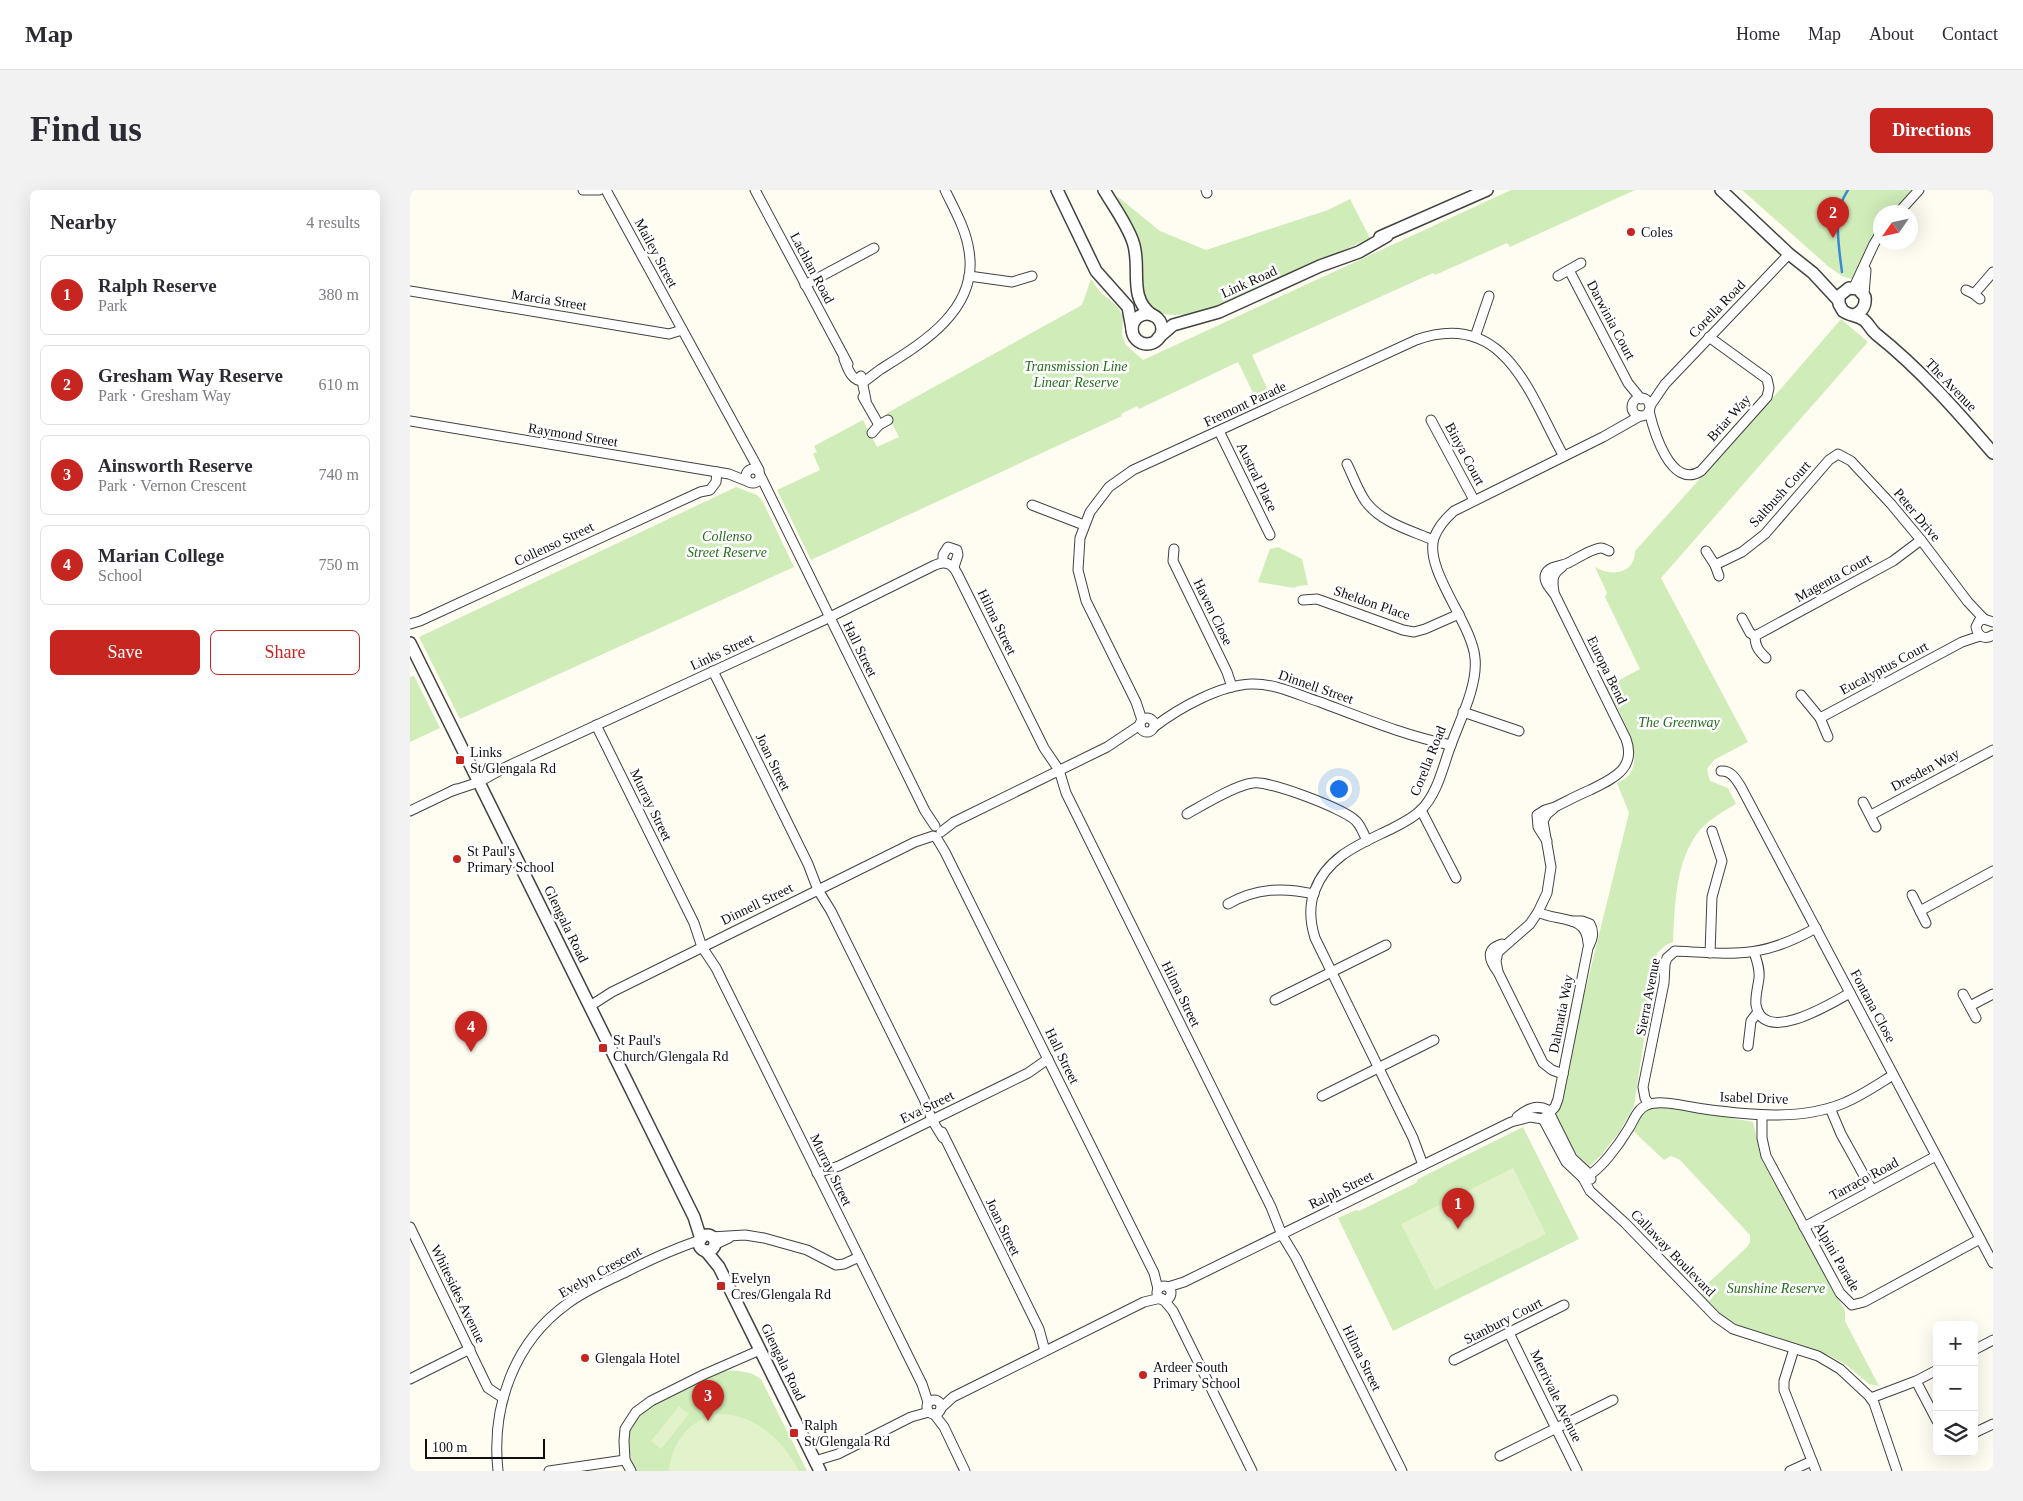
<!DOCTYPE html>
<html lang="en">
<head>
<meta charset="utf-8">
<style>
  body { margin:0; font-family:Georgia,serif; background:#f2f2f3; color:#2b2b33 }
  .controls { position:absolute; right:15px; bottom:15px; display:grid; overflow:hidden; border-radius:8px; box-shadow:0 5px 20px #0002 }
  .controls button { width:45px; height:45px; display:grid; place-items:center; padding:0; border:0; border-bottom:1px solid #e1e1e2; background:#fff; color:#2b2b33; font:25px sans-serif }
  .compass { position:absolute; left:1463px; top:15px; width:45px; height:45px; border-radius:50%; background:#fff; box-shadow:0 5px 20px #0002; rotate:236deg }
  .scale { position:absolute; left:15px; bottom:12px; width:120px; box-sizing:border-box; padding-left:5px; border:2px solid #0f0f0f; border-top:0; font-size:14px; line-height:18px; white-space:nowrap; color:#0f0f0f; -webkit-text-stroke:4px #fff; paint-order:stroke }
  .you { position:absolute; left:928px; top:598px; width:18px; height:18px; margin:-12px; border:4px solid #fff; border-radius:50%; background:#1a73e8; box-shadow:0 0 0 8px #1a73e833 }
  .badge { display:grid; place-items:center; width:32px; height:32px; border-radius:50%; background:#c72520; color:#fff; font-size:16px; font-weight:700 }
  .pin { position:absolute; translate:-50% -41px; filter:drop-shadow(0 1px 2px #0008) }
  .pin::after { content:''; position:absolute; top:26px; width:18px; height:15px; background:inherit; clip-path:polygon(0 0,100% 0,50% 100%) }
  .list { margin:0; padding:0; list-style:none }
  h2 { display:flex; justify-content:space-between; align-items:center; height:65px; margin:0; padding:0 20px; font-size:21px }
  h2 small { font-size:16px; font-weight:400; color:#7c7c81 }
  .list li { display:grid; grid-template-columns:32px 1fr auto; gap:15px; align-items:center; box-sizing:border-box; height:80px; margin:0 10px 10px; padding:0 10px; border:1px solid #e1e1e2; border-radius:8px }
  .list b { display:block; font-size:19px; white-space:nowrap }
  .list p { margin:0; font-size:16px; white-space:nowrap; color:#7c7c81 }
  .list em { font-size:16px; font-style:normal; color:#7c7c81 }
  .actions { display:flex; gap:10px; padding:15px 20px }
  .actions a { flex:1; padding:11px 0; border:1px solid #c72520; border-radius:8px; text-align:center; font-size:18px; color:#c72520 }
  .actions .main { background:#c72520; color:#fff }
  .icon { flex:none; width:28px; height:28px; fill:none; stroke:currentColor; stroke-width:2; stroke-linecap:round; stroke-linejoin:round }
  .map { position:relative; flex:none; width:1583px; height:1281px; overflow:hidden; border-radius:8px }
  header { display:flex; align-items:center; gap:30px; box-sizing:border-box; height:70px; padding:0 25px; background:#fff; border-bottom:1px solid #e1e1e2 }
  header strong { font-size:24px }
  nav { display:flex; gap:28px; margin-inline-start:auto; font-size:18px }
  .intro { display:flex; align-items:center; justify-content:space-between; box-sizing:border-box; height:120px; padding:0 30px }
  h1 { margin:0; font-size:35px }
  .button { padding:12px 22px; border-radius:8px; background:#c72520; color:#fff; font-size:18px; font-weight:700 }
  main { display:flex; gap:30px; padding:0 30px }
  aside { flex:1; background:#fff; border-radius:8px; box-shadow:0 5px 20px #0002 }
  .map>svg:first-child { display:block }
</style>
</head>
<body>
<header>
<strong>Map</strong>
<nav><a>Home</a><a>Map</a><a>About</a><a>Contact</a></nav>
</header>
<div class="intro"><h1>Find us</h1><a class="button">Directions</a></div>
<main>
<aside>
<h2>Nearby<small>4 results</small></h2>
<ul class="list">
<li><span class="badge">1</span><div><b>Ralph Reserve</b><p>Park</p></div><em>380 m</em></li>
<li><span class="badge">2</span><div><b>Gresham Way Reserve</b><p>Park · Gresham Way</p></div><em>610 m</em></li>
<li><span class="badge">3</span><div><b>Ainsworth Reserve</b><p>Park · Vernon Crescent</p></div><em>740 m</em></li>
<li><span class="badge">4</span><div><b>Marian College</b><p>School</p></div><em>750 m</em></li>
</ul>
<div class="actions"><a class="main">Save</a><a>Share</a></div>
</aside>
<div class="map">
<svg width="1583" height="1281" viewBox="0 0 1583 1281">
  <rect width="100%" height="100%" fill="#fffdf2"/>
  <g fill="#d0ecb9">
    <polygon points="1101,0 1225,0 1100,57 1097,53 1025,85 1023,83 842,165 861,207 848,213 828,172 729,219 727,216 711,224 712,226 401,370 367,300 410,280 403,264 407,262 404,256 453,230 467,257 489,247 477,223 672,115 681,89 690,102 708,117 713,127 712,145 716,155 733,170"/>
    <polygon points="1332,0 1503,0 1484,22 1470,22 1470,38 1459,54 1445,90 1432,86 1419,77"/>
    <path d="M707 6 750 41 796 60 918 20 940 9 960 48C930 62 900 76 871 90 846 102 820 114 794 122 781 125 744 129 736 115 728 98 733 76 729 59 725 43 713 23 707 6Z"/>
    <path d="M1431 129 1458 152 1251 388 1338 552 1304 570 1297 579 1300 591 1318 598 1326 614C1314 621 1298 630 1289 641 1265 672 1265 715 1263 752L1256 755 1247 763 1224 916 1210 941 1192 964 1177 979 1153 944 1145 923 1219 623 1207 593C1211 591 1217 588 1220 584 1235 559 1207 520 1196 497L1230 479 1195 407 1197 403 1185 377C1201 387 1225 384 1225 361L1375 194Z"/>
    <polygon points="326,297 347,305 352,310 384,377 50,529 9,447"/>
    <polygon points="868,357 892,369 898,395 888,396 884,398 848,392 860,359"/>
    <polygon points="4,486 30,538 0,552 0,487"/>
    <polygon points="1248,915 1343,932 1350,963 1435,1121 1435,1131 1469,1196 1459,1194 1435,1174 1418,1165 1321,1134 1290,1107 1295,1096 1337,1057 1340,1052 1340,1045 1270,970 1261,966 1254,970 1222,940 1234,920"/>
    <polygon points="1113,937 1169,1049 983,1141 928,1028 946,1020 949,1021 1006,993 1008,989"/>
    <path d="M315 1181C328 1180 340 1181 351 1189L397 1281H226C205 1234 230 1221 268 1202 283 1194 298 1186 315 1181Z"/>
  </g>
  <g fill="#e2f3cb">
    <polygon points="1103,978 1136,1044 1025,1100 991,1034"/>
    <polygon points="269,1216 279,1224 251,1259 241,1251"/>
    <path d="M307 1224C344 1223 373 1250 389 1281H259C262 1253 278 1230 307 1224Z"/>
  </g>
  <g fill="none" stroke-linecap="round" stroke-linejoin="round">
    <path stroke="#378ad3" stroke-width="2.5" d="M1432 82C1429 58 1422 22 1438 0"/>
    <defs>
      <g id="minor">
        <polyline points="173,0 189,0"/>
        <polyline points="196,0 349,280"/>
        <polyline points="345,0 438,174"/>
        <polyline points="796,0 797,3"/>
        <polyline points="1489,22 1509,0"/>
        <polyline points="1159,80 1218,193 1231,209"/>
        <polyline points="559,86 602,92 622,86"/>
        <polyline points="1148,86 1171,73"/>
        <polyline points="395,95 464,58"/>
        <polyline points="1444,97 1464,54 1470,44"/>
        <polyline points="1556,100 1564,104 1570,109"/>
        <polyline points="0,101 259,144 272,140"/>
        <polyline points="1454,104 1456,80"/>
        <polyline points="1564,104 1583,82"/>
        <polyline points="1065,147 1079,106"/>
        <path d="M434 169C438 180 442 192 455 191 461 187 465 183 471 179 513 153 569 119 559 61 556 39 544 19 535 0"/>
        <polyline points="451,186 456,210"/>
        <polyline points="453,207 469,235"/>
        <circle cx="1231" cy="217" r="9"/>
        <polyline points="1240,216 1255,194 1379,64"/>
        <path d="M1239 221C1244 242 1261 300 1291 281L1357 207 1359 198 1357 189 1299 147"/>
        <polyline points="1021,230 1064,310"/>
        <polyline points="0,231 319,284 339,292"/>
        <polyline points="809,241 860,345"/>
        <polyline points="462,243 469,235 478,230"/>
        <path d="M937 274C943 286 948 301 956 312 972 333 1000 340 1023 350"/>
        <circle cx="343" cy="286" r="7"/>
        <polyline points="351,287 515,621 525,636"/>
        <polyline points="622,315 674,335"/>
        <polyline points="764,359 763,371 817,482 822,497"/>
        <polyline points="1296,361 1305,375 1309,386"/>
        <polyline points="533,372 533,365 538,357 547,360 548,365 544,377"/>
        <polyline points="1305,375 1332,362 1355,344 1419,270 1428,264 1441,271 1481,314 1511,350 1558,412 1574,429"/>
        <path d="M1144 402C1142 390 1142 384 1152 377"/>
        <polyline points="893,410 907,409 993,440 1004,442 1015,439 1049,424"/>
        <polyline points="1332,428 1340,443 1345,446"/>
        <path d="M1583 432 1574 429 1569 431 1566 437C1568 447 1575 450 1583 445"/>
        <polyline points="0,434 10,431 290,302 300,300 306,292 307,282"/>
        <path d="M1356 468C1349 461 1345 457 1345 446L1483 371 1511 350"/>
        <polyline points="303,481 398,674 408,700 421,721 514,909 522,930 533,948"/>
        <polyline points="1391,505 1410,528 1418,547"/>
        <polyline points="1053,522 1109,541"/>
        <circle cx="737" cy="535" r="7"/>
        <polyline points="1410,528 1552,452 1570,446"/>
        <path d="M732 530 726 512 676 411 668 380 670 348 680 322 699 297 723 280 1006 150C1095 118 1120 205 1153 265"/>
        <polyline points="186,535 284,733 292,757 306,778 512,1194 518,1212"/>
        <path d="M744 537C769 518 810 495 841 494 865 493 888 505 910 512 953 528 996 546 1041 555"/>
        <path d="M1311 581C1321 580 1326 589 1331 597L1583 1073"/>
        <path d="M42 601 69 592 96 577 412 431 525 375C535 371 542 373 547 383L634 558 649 580 656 603 861 1017 872 1045 886 1068 992 1281"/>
        <polyline points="1453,612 1466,637"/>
        <polyline points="1011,620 1046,688"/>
        <polyline points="0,621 46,599"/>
        <path d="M777 624C793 615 825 595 843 593 858 590 935 619 946 631 951 636 954 644 957 651"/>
        <polyline points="1461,625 1583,560"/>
        <polyline points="531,642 544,632 697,557 730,535"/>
        <polyline points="526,647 535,662 744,1083 748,1099"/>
        <path d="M1137 651 1128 637 1127 625 1135 620 1145 617C1157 611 1168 605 1180 600 1202 589 1227 579 1216 549L1145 405C1141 399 1132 391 1136 383 1140 376 1151 376 1158 373 1166 369 1183 358 1191 358 1194 358 1196 360 1199 361"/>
        <polyline points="1502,705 1516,733"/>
        <path d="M818 714C846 698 873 697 904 704"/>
        <polyline points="1510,721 1583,681"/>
        <path d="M1128 722C1147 732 1177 724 1178 753"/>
        <path d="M1092 754C1075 759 1079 770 1088 782L1133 873 1142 880 1153 884"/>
        <path d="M1344 762C1347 771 1350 779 1349 788 1348 797 1345 806 1346 815 1353 856 1422 813 1440 803"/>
        <polyline points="1300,763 1302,707 1312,671 1302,641"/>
        <polyline points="1088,782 1086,771 1088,762 1120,734 1128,722 1137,703 1141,677 1133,631 1137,624 1143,619"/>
        <polyline points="1553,804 1566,828"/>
        <polyline points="865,810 976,755"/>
        <polyline points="180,816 202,802 505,652 523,646"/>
        <polyline points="1560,816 1583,804"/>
        <polyline points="1338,856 1341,831 1348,822"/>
        <polyline points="912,906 1024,850"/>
        <path d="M1239 914 1235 908 1233 897 1254 793 1255 774 1257 768 1265 761C1325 764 1351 769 1406 738"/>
        <polyline points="1420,918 1431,944 1462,1000"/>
        <polyline points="1352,925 1352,948 1356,966 1430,1103 1442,1115 1454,1112 1570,1049"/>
        <path d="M1107 927C1117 919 1126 914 1138 920L1162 968 1177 982 1181 989"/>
        <polyline points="1133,929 1156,972 1173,988 1180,1001 1215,1033 1306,1127 1323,1139 1408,1166 1430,1179 1459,1206 1464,1213 1487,1281"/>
        <path d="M1133 929 1145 917 1148 909 1178 758C1182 750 1185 743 1180 734L1172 731H1162"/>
        <polyline points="532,942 629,1139 635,1161"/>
        <path d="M1013 975 1003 948 905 748C900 732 899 715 905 700 918 665 953 653 983 638 993 633 1003 628 1011 620 1028 603 1033 576 1041 555 1050 530 1068 495 1065 468 1062 433 1014 380 1024 348 1028 337 1035 329 1044 321L1193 247 1230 226"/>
        <polyline points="407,983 429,976 522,930 618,883 638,869"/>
        <path d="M1173 988C1189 983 1210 953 1219 938 1224 930 1227 919 1237 915 1250 909 1279 917 1294 919 1339 925 1391 931 1434 913 1451 906 1467 895 1483 885"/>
        <polyline points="0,1037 75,1192 78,1198 93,1208"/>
        <polyline points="1394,1037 1526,966"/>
        <polyline points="301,1047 335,1045 354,1048 397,1060 426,1075 434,1074 449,1067"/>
        <polyline points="304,1055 319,1048"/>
        <circle cx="754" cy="1103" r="7"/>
        <polyline points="758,1097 774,1092 1101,932 1120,927 1133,929"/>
        <polyline points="753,1109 763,1121 842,1281"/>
        <polyline points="1099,1143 1167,1281"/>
        <polyline points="1384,1159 1374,1191 1374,1200 1406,1281"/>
        <polyline points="1564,1160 1583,1150"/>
        <polyline points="1044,1170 1154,1115"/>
        <polyline points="0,1189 60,1159"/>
        <polyline points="1506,1191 1527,1231"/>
        <polyline points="1461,1208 1506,1191 1527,1180"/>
        <circle cx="524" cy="1217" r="7"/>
        <polyline points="531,1218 543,1207 734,1112 751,1108"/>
        <polyline points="524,1224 534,1237 555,1281"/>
        <polyline points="1564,1243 1583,1234"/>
        <polyline points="1090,1266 1203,1210"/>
        <polyline points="405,1271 428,1264 501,1227 519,1222"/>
        <path d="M88 1281C81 1217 104 1152 157 1114 174 1101 195 1092 214 1083 239 1070 264 1059 290 1050"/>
        <polyline points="139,1281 215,1270"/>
        <polyline points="221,1281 215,1270 214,1251 215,1239 226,1222 241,1211 295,1184 350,1160"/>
        <polyline points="1380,1281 1402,1271"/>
      </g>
      <g id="tertiary">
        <polyline points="647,0 686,81 718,117 722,139"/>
        <path d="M694 0C704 17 717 34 723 52 732 77 717 107 742 125"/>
        <polyline points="1311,0 1379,64 1403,83 1428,110"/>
        <polyline points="970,47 1077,0"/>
        <circle cx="737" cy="139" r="15"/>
        <path d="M1444 125C1452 122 1456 116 1455 107L1448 99 1439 98 1429 106V114L1433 121C1440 126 1447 125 1454 130 1459 134 1461 140 1466 144 1510 179 1547 221 1583 263"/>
        <polyline points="748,148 763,135 809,122 910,76 949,62 977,46"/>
        <polyline points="0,453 284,1027 291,1049"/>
        <circle cx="297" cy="1053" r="8"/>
        <polyline points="296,1061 309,1077 410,1281"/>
      </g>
    </defs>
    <use href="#minor" stroke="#424242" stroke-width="11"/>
    <use href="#tertiary" stroke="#424242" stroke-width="14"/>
    <use href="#minor" stroke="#fff" stroke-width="9"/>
    <use href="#tertiary" stroke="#fff" stroke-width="11"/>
  </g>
  <g fill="#c72520" stroke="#fff" stroke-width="2">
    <circle cx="1221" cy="42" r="5"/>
    <rect x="45" y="565" width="10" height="10" rx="2.5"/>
    <circle cx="47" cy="669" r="5"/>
    <rect x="188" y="853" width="10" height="10" rx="2.5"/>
    <rect x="306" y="1091" width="10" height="10" rx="2.5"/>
    <circle cx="175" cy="1168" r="5"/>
    <circle cx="733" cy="1185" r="5"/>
    <rect x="379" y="1238" width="10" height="10" rx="2.5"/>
  </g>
  <g text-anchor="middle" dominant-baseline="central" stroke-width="5" stroke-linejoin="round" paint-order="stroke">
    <g font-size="14" fill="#0f0f0f" stroke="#fff" text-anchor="start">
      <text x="1231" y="42">Coles</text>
      <text x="60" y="562">Links<tspan x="60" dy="16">St/Glengala Rd</tspan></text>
      <text x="57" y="661">St Paul's<tspan x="57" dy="16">Primary School</tspan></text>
      <text x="203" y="850">St Paul's<tspan x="203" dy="16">Church/Glengala Rd</tspan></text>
      <text x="321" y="1088">Evelyn<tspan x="321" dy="16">Cres/Glengala Rd</tspan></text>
      <text x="185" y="1168">Glengala Hotel</text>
      <text x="743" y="1177">Ardeer South<tspan x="743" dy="16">Primary School</tspan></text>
      <text x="394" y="1235">Ralph<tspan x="394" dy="16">St/Glengala Rd</tspan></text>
    </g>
    <g font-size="14" fill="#0f0f0f" stroke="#fff">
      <text transform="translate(246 63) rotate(62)">Mailey Street</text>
      <text transform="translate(402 78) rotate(62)">Lachlan Road</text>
      <text transform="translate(839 92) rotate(-24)">Link Road</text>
      <text transform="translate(139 110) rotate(9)">Marcia Street</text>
      <text transform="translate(1307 119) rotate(-46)">Corella Road</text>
      <text transform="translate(1201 130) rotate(62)">Darwinia Court</text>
      <text transform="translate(1541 195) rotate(46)">The Avenue</text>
      <text transform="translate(835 214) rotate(-25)">Fremont Parade</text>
      <text transform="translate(1319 228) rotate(-48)">Briar Way</text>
      <text transform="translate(163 245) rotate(9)">Raymond Street</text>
      <text transform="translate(1055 264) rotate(62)">Binya Court</text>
      <text transform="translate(847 287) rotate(64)">Austral Place</text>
      <text transform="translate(1370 304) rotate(-48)">Saltbush Court</text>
      <text transform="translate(1507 325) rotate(50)">Peter Drive</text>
      <text transform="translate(144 354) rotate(-25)">Collenso Street</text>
      <text transform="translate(1423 388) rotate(-29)">Magenta Court</text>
      <text transform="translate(962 413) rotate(19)">Sheldon Place</text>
      <text transform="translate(803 422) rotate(64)">Haven Close</text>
      <text transform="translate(587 432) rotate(64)">Hilma Street</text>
      <text transform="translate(450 459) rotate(64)">Hall Street</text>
      <text transform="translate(312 462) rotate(-25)">Links Street</text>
      <text transform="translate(1474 478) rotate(-28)">Eucalyptus Court</text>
      <text transform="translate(1197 480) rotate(64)">Europa Bend</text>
      <text transform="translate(906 497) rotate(19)">Dinnell Street</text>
      <text transform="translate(1018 571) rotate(-68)">Corella Road</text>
      <text transform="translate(363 572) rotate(64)">Joan Street</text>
      <text transform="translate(1515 580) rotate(-28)">Dresden Way</text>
      <text transform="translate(241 615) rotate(64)">Murray Street</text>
      <text transform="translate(347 714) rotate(-26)">Dinnell Street</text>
      <text transform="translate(156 734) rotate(64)">Glengala Road</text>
      <text transform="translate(771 804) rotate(64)">Hilma Street</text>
      <text transform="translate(1238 807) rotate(-79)">Sierra Avenue</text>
      <text transform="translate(1463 816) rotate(62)">Fontana Close</text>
      <text transform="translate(1151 824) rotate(-79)">Dalmatia Way</text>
      <text transform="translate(652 866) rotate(64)">Hall Street</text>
      <text transform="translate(1344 908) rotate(2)">Isabel Drive</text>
      <text transform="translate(517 917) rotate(-26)">Eva Street</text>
      <text transform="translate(421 980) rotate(64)">Murray Street</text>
      <text transform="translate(1454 989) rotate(-28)">Tarraco Road</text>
      <text transform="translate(931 1000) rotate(-26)">Ralph Street</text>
      <text transform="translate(593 1037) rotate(64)">Joan Street</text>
      <text transform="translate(1263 1063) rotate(46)">Callaway Boulevard</text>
      <text transform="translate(1427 1067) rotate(60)">Alpini Parade</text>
      <text transform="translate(190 1082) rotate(-29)">Evelyn Crescent</text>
      <text transform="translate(48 1104) rotate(64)">Whitesides Avenue</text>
      <text transform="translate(1093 1131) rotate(-27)">Stanbury Court</text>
      <text transform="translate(952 1168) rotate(64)">Hilma Street</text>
      <text transform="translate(373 1172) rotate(64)">Glengala Road</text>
      <text transform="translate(1146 1206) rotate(64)">Merrivale Avenue</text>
    </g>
    <g font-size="14" font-style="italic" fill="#266b1c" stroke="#fff">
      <text x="666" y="176">Transmission Line<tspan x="666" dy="16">Linear Reserve</tspan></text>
      <text x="317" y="346">Collenso<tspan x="317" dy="16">Street Reserve</tspan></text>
      <text x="1269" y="532">The Greenway</text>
      <text x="1366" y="1098">Sunshine Reserve</text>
    </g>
  </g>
</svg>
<div class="controls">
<button>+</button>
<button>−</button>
<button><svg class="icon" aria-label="layers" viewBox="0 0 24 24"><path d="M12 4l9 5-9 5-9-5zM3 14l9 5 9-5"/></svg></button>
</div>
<svg class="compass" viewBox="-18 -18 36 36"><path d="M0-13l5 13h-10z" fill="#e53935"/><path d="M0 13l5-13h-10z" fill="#7c7c81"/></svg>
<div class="scale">100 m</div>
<div class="you"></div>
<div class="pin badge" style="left:1048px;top:1039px">1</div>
<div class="pin badge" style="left:1423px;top:48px">2</div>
<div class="pin badge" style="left:298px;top:1231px">3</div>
<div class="pin badge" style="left:61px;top:862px">4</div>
</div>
</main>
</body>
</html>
